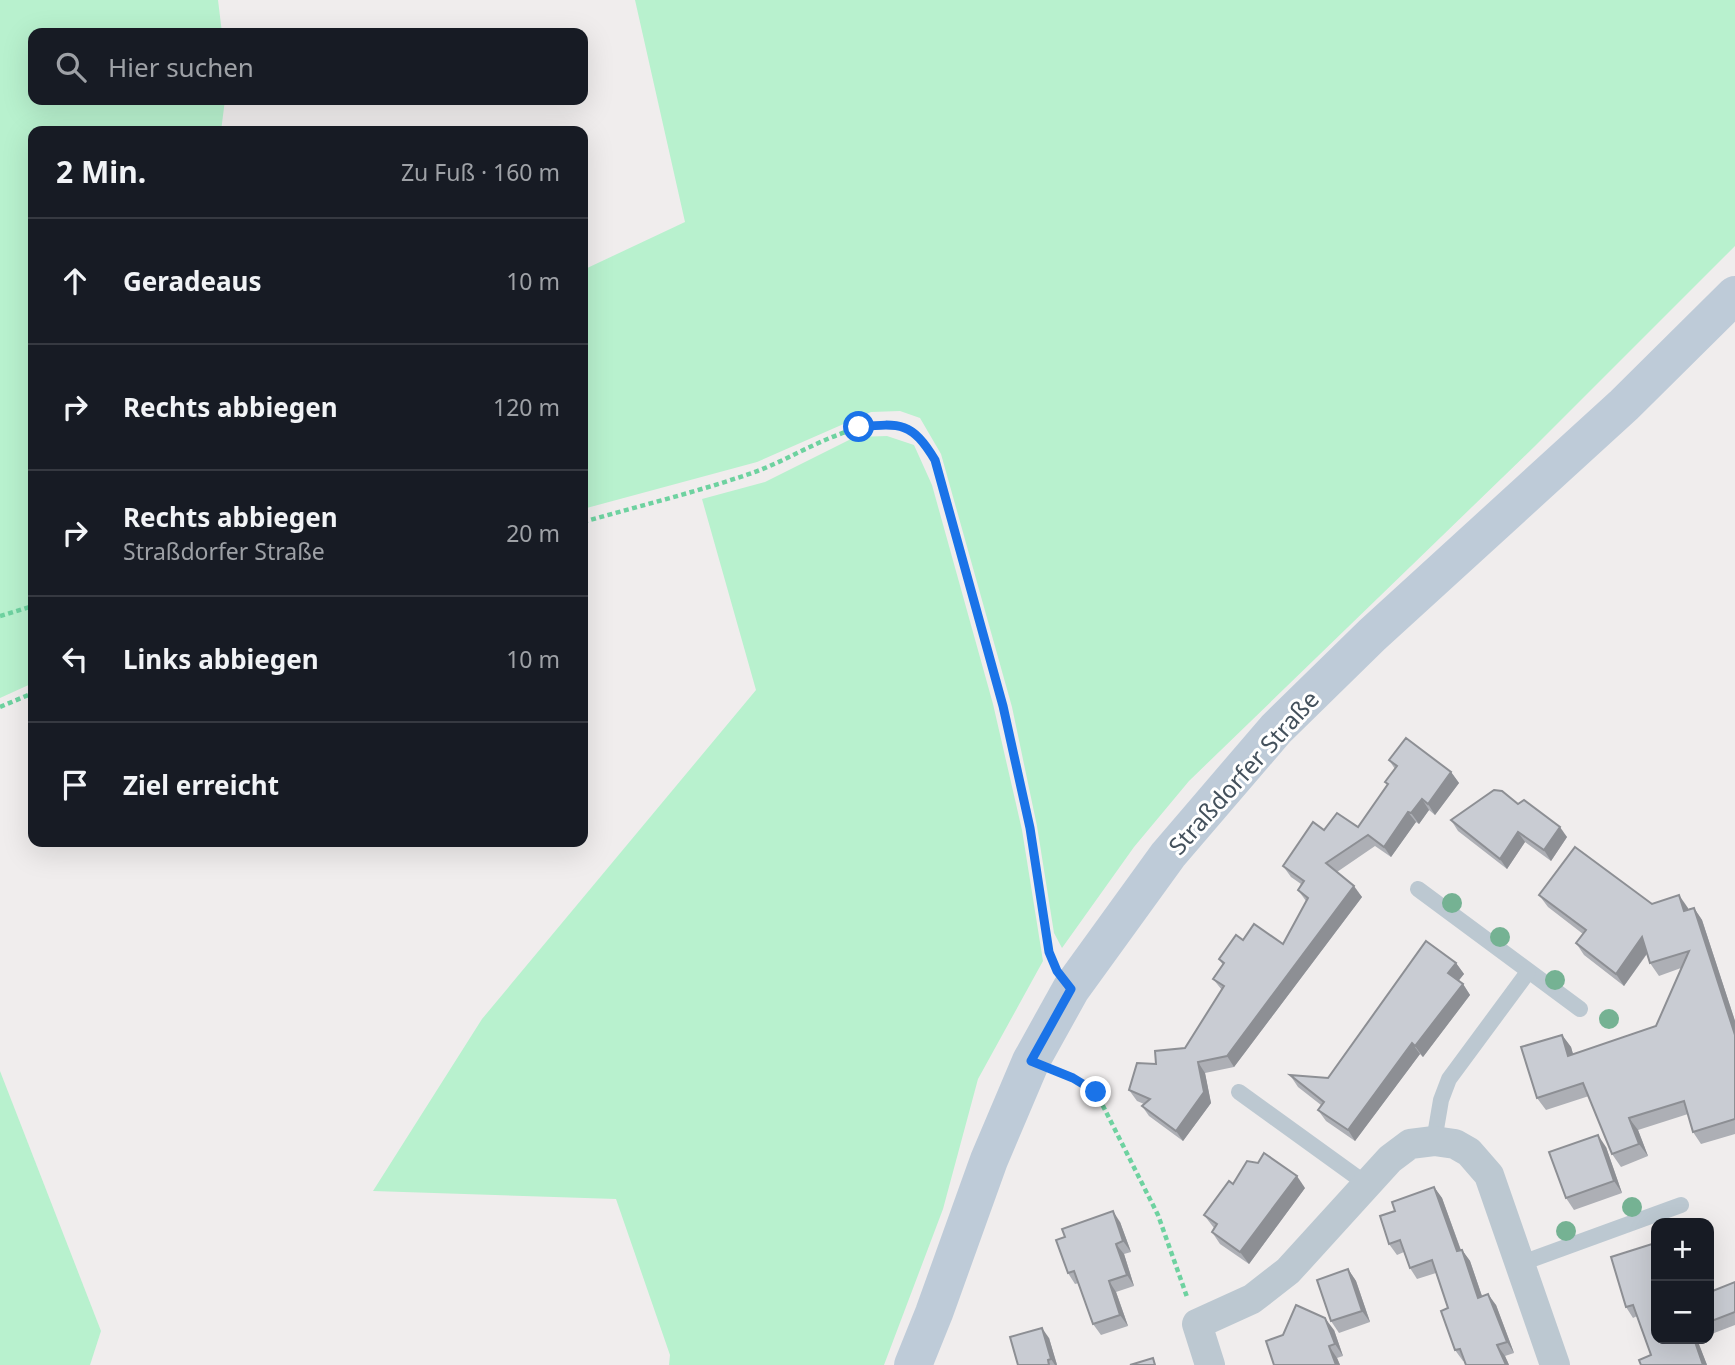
<!DOCTYPE html>
<html lang="de">
<head>
<meta charset="utf-8">
<style>
  body { margin:0; font-family:"Noto Sans",sans-serif; background:#20242c; color:#f1f3f6 }
  .controls { position:absolute; right:21px; bottom:21px; display:grid; overflow:hidden; border-radius:14px; box-shadow:0 7px 28px #0002 }
  .controls button { width:63px; height:63px; display:grid; place-items:center; padding:0; border:0; border-bottom:2px solid #363941; background:#171b24; color:#f1f3f6; font:35px sans-serif }
  .stop { position:absolute; width:21px; height:21px; margin:-16px; border:5px solid #1a73e8; border-radius:50%; background:#fff }
  .stop.end { background:#1a73e8; border-color:#fff; box-shadow:0 2px 7px #0008 }
  .list { margin:0; padding:0; list-style:none }
  h2 { display:flex; justify-content:space-between; align-items:center; height:91px; margin:0; padding:0 28px; font-size:30px }
  h2 small { font-size:23px; font-weight:400; color:#9ea1a6 }
  .list li { display:grid; grid-template-columns:46px 1fr auto; gap:21px; align-items:center; box-sizing:border-box; height:126px; padding:0 28px; border-top:2px solid #363941 }
  .list b { display:block; font-size:26px; white-space:nowrap }
  .list p { margin:0; font-size:23px; white-space:nowrap; color:#9ea1a6 }
  .list em { font-size:23px; font-style:normal; color:#9ea1a6 }
  .icon { flex:none; width:38px; height:38px; fill:none; stroke:currentColor; stroke-width:2; stroke-linecap:round; stroke-linejoin:round }
  .map { position:relative; flex:none; width:1735px; height:1365px; overflow:hidden }
  .search { position:absolute; background:#171b24; box-shadow:0 7px 28px #0002; left:28px; top:28px; width:560px; height:77px; display:flex; align-items:center; gap:18px; box-sizing:border-box; padding:0 24px; border-radius:14px; color:#9ea1a6; font-size:26px }
  .panel { position:absolute; background:#171b24; box-shadow:0 7px 28px #0002; left:28px; top:126px; width:560px; height:721px; border-radius:14px }
  .map>svg:first-child { display:block }
</style>
</head>
<body>
<div class="map">
<svg width="1735" height="1365" viewBox="0 0 1735 1365">
  <rect width="100%" height="100%" fill="#f0eded"/>
  <g fill="#b8f1ce">
    <polygon points="0,0 218,0 222,33 33,33 33,100 225,100 221,131 33,131 33,683 0,698"/>
    <polygon points="635,0 1735,0 1735,246 1535,446 1189,781 1134,847 1062,948 1054,933 1037,826 1012,707 941,454 920,418 900,411 871,412 757,462 583,509 583,270 685,222"/>
    <polygon points="887,436 914,445 932,485 993,704 1022,830 1043,961 978,1079 943,1209 884,1365 669,1365 670,1355 616,1199 373,1191 482,1019 756,690 702,499 765,482 855,437"/>
    <polygon points="0,1071 101,1331 90,1365 0,1365"/>
  </g>
  <g fill="none" stroke-linecap="round" stroke-linejoin="round">
    <g stroke="#6ed2a0" stroke-width="4.5" stroke-dasharray="5 3.5" stroke-linecap="butt">
      <path d="M583 522C639 506 697 492 752 473 801 456 849 417 903 426 918 429 928 448 935 460L1002 706 1030 828 1050 956"/>
      <polyline points="0,616 33,606"/>
      <polyline points="0,707 33,693"/>
      <polyline points="1064,1075 1096,1092 1158,1215 1187,1297"/>
    </g>
    <g stroke="#bcc8d1" stroke-width="16">
      <polyline points="1418,889 1580,1009"/>
      <polyline points="1239,1092 1365,1183"/>
      <polyline points="1434,1141 1441,1100 1449,1079 1528,972"/>
      <polyline points="1519,1264 1681,1205"/>
    </g>
    <polyline stroke="#bcc8d1" stroke-width="30" points="1210,1365 1197,1324 1252,1299 1288,1271 1390,1159 1410,1144 1434,1141 1455,1144 1469,1152 1489,1175 1555,1365"/>
    <polyline stroke="#becbd8" stroke-width="38" points="913,1365 934,1313 989,1160 1031,1061 1071,989 1168,855 1276,729 1372,635 1624,405 1735,295"/>
  </g>
  <g fill="#75b293">
    <circle cx="1452" cy="903" r="10"/>
    <circle cx="1500" cy="937" r="10"/>
    <circle cx="1555" cy="980" r="10"/>
    <circle cx="1609" cy="1019" r="10"/>
    <circle cx="1632" cy="1207" r="10"/>
    <circle cx="1566" cy="1231" r="10"/>
  </g>
  <g fill="#adafb5">
    <polygon points="1389,760 1451,772 1459,783 1435,815 1429,810 1419,824 1416,822 1391,857 1375,846 1337,872 1362,897 1234,1067 1205,1073 1211,1103 1183,1141 1149,1116 1142,1106 1144,1104 1137,1101 1129,1090 1156,1064 1185,1048 1222,990 1213,979 1223,965 1219,959 1243,940 1283,944 1306,901 1298,890 1301,884 1291,877 1283,866 1324,830 1358,827 1387,785 1385,782 1395,769"/>
    <polygon points="1518,804 1567,837 1551,861 1525,842 1507,869 1458,831 1451,820"/>
    <polygon points="1539,895 1652,904 1688,908 1688,909 1694,908 1702,920 1735,1021 1735,1134 1701,1144 1693,1132 1688,1114 1638,1130 1648,1156 1621,1167 1612,1154 1589,1096 1546,1110 1537,1098 1562,1035 1571,1047 1573,1054 1656,1026 1681,968 1659,976 1650,963 1647,954 1624,986 1584,955 1576,943 1583,934 1548,907"/>
    <polygon points="1456,963 1464,974 1458,981 1463,984 1470,995 1423,1057 1420,1054 1355,1141 1326,1121 1318,1110 1321,1105 1298,1087 1290,1075 1328,1078"/>
    <polygon points="1606,1147 1622,1193 1574,1210 1566,1198"/>
    <polygon points="1233,1184 1305,1188 1249,1264 1220,1244 1212,1232 1214,1228 1204,1215"/>
    <polygon points="1434,1187 1442,1198 1461,1250 1462,1250 1470,1261 1482,1296 1496,1305 1514,1353 1505,1356 1509,1365 1466,1365 1465,1361 1463,1361 1455,1350 1448,1308 1436,1273 1417,1279 1410,1268 1404,1252 1397,1255 1389,1244 1395,1211"/>
    <polygon points="1120,1222 1131,1252 1124,1254 1134,1286 1116,1292 1128,1326 1101,1335 1093,1324 1079,1283 1075,1284 1068,1273"/>
    <polygon points="1611,1257 1656,1339 1700,1339 1697,1340 1707,1365 1641,1365 1651,1355 1637,1316 1633,1318 1626,1307"/>
    <polygon points="1348,1269 1356,1281 1370,1322 1339,1333 1331,1321"/>
    <polygon points="1709,1277 1714,1291 1735,1282 1735,1325 1709,1335"/>
    <polygon points="1334,1330 1343,1356 1337,1358 1340,1365 1274,1365"/>
    <polygon points="1049,1338 1057,1365 1018,1365"/>
  </g>
  <g fill="#8d8f94">
    <polygon points="1451,772 1459,783 1435,815 1428,804"/>
    <polygon points="1422,799 1429,810 1419,824 1411,813"/>
    <polygon points="1408,812 1416,822 1391,857 1384,847"/>
    <polygon points="1560,827 1567,837 1551,861 1544,850"/>
    <polygon points="1518,832 1525,842 1507,869 1500,859"/>
    <polygon points="1354,886 1362,897 1234,1067 1227,1056"/>
    <polygon points="1679,895 1688,908 1692,923 1684,911"/>
    <polygon points="1694,908 1702,920 1735,1021 1735,1035"/>
    <polygon points="1642,937 1650,949 1624,986 1616,974"/>
    <polygon points="1456,963 1464,974 1456,984 1448,973"/>
    <polygon points="1463,984 1470,995 1423,1057 1415,1046"/>
    <polygon points="1562,1035 1571,1047 1577,1068 1568,1056"/>
    <polygon points="1412,1043 1420,1054 1355,1141 1348,1130"/>
    <polygon points="1198,1062 1205,1073 1211,1103 1183,1141 1176,1131"/>
    <polygon points="1629,1118 1638,1130 1648,1156 1639,1144"/>
    <polygon points="1598,1135 1606,1147 1622,1193 1614,1181"/>
    <polygon points="1297,1176 1305,1188 1249,1264 1240,1252"/>
    <polygon points="1434,1187 1442,1198 1465,1262 1457,1251"/>
    <polygon points="1113,1211 1120,1222 1131,1252 1123,1241"/>
    <polygon points="1116,1244 1124,1254 1134,1286 1127,1275"/>
    <polygon points="1462,1250 1470,1261 1486,1308 1478,1298"/>
    <polygon points="1348,1269 1356,1281 1370,1322 1362,1311"/>
    <polygon points="1709,1277 1718,1302 1710,1292 1709,1287"/>
    <polygon points="1109,1281 1116,1292 1128,1326 1120,1315"/>
    <polygon points="1488,1294 1496,1305 1514,1353 1507,1342"/>
    <polygon points="1325,1318 1334,1330 1343,1356 1335,1344"/>
    <polygon points="1042,1328 1049,1338 1057,1365 1055,1365 1051,1359"/>
    <polygon points="1694,1339 1697,1339 1707,1365 1703,1365"/>
    <polygon points="1497,1345 1505,1356 1509,1365 1506,1365"/>
    <polygon points="1329,1346 1337,1358 1340,1365 1336,1365"/>
  </g>
  <g fill="#c9ccd3" stroke="#8d8f94" stroke-width="2">
    <polygon points="1406,738 1451,772 1428,804 1422,799 1411,813 1408,812 1384,847 1368,835 1326,863 1354,886 1227,1056 1198,1062 1204,1092 1176,1131 1142,1106 1150,1099 1129,1090 1137,1063 1156,1064 1155,1051 1185,1048 1224,986 1213,979 1224,963 1219,959 1236,935 1243,940 1254,924 1283,944 1308,898 1298,890 1304,881 1283,866 1313,822 1324,830 1337,813 1358,827 1388,784 1385,782 1397,766 1389,760"/>
    <polygon points="1494,790 1502,791 1518,804 1524,800 1560,827 1544,850 1518,832 1500,859 1451,820"/>
    <polygon points="1575,847 1652,904 1679,895 1684,911 1694,908 1735,1035 1735,1119 1693,1132 1684,1101 1629,1118 1639,1144 1612,1154 1583,1083 1537,1098 1521,1047 1562,1035 1568,1056 1656,1026 1689,951 1650,963 1642,937 1616,974 1576,943 1586,930 1539,895"/>
    <polygon points="1426,941 1456,963 1448,973 1463,984 1415,1046 1412,1043 1348,1130 1318,1110 1324,1102 1290,1075 1328,1078"/>
    <polygon points="1598,1135 1614,1181 1566,1198 1549,1152"/>
    <polygon points="1264,1153 1297,1176 1240,1252 1212,1232 1217,1224 1204,1215 1229,1181 1233,1184 1247,1161 1258,1163"/>
    <polygon points="1434,1187 1457,1251 1462,1250 1478,1298 1488,1294 1507,1342 1497,1345 1506,1365 1466,1365 1460,1349 1455,1350 1441,1311 1448,1308 1432,1260 1410,1268 1400,1240 1389,1244 1380,1216 1395,1211 1392,1202"/>
    <polygon points="1113,1211 1123,1241 1116,1244 1127,1275 1109,1281 1120,1315 1093,1324 1074,1271 1068,1273 1056,1240 1065,1237 1062,1229"/>
    <polygon points="1652,1244 1656,1258 1656,1339 1694,1339 1703,1365 1641,1365 1639,1360 1651,1355 1633,1305 1626,1307 1611,1257"/>
    <polygon points="1348,1269 1362,1311 1331,1321 1317,1280"/>
    <polygon points="1735,1282 1735,1312 1709,1322 1709,1287 1710,1292"/>
    <polygon points="1296,1305 1325,1318 1335,1344 1329,1346 1336,1365 1274,1365 1266,1341 1283,1335"/>
    <polygon points="1042,1328 1051,1359 1048,1360 1049,1365 1018,1365 1010,1337"/>
    <polygon points="1153,1358 1155,1365 1130,1365"/>
  </g>
  <g fill="none" stroke-linecap="round" stroke-linejoin="round">
    <path stroke="#1a73e8" stroke-width="9" d="M859 427C901 423 912 422 935 460L1003 706 1030 828 1049 952 1057 971 1071 989 1031 1061 1073 1078 1096 1092"/>
  </g>
  <g text-anchor="middle" dominant-baseline="central" stroke-width="6" stroke-linejoin="round" paint-order="stroke">
    <g font-size="24" fill="#44515c" stroke="#fff">
      <text transform="translate(1243 772) rotate(-48)">Straßdorfer Straße</text>
    </g>
  </g>
</svg>
<div class="controls">
<button>+</button>
<button>−</button>
</div>
<div class="stop" style="left:859px;top:427px"></div>
<div class="stop end" style="left:1096px;top:1092px"></div>
<div class="search"><svg class="icon" aria-label="search" viewBox="0 0 24 24"><circle cx="10" cy="10" r="6"/><path d="M15 15l6 6"/></svg>Hier suchen</div>
<section class="panel">
<h2>2 Min.<small>Zu Fuß · 160 m</small></h2>
<ul class="list">
<li><svg class="icon" aria-label="ahead" viewBox="0 0 24 24"><path d="M12 20V5M6 11l6-6 6 6"/></svg><div><b>Geradeaus</b></div><em>10 m</em></li>
<li><svg class="icon" aria-label="right" viewBox="0 0 24 24"><path d="M7 20v-9h11M14 6l5 5-5 5"/></svg><div><b>Rechts abbiegen</b></div><em>120 m</em></li>
<li><svg class="icon" aria-label="right" viewBox="0 0 24 24"><path d="M7 20v-9h11M14 6l5 5-5 5"/></svg><div><b>Rechts abbiegen</b><p>Straßdorfer Straße</p></div><em>20 m</em></li>
<li><svg class="icon" aria-label="left" viewBox="0 0 24 24"><path d="M17 20v-9H6M10 6l-5 5 5 5"/></svg><div><b>Links abbiegen</b></div><em>10 m</em></li>
<li><svg class="icon" aria-label="arrive" viewBox="0 0 24 24"><path d="M6 21V4h12l-3 4 3 4H6"/></svg><div><b>Ziel erreicht</b></div></li>
</ul>
</section>
</div>
</body>
</html>
